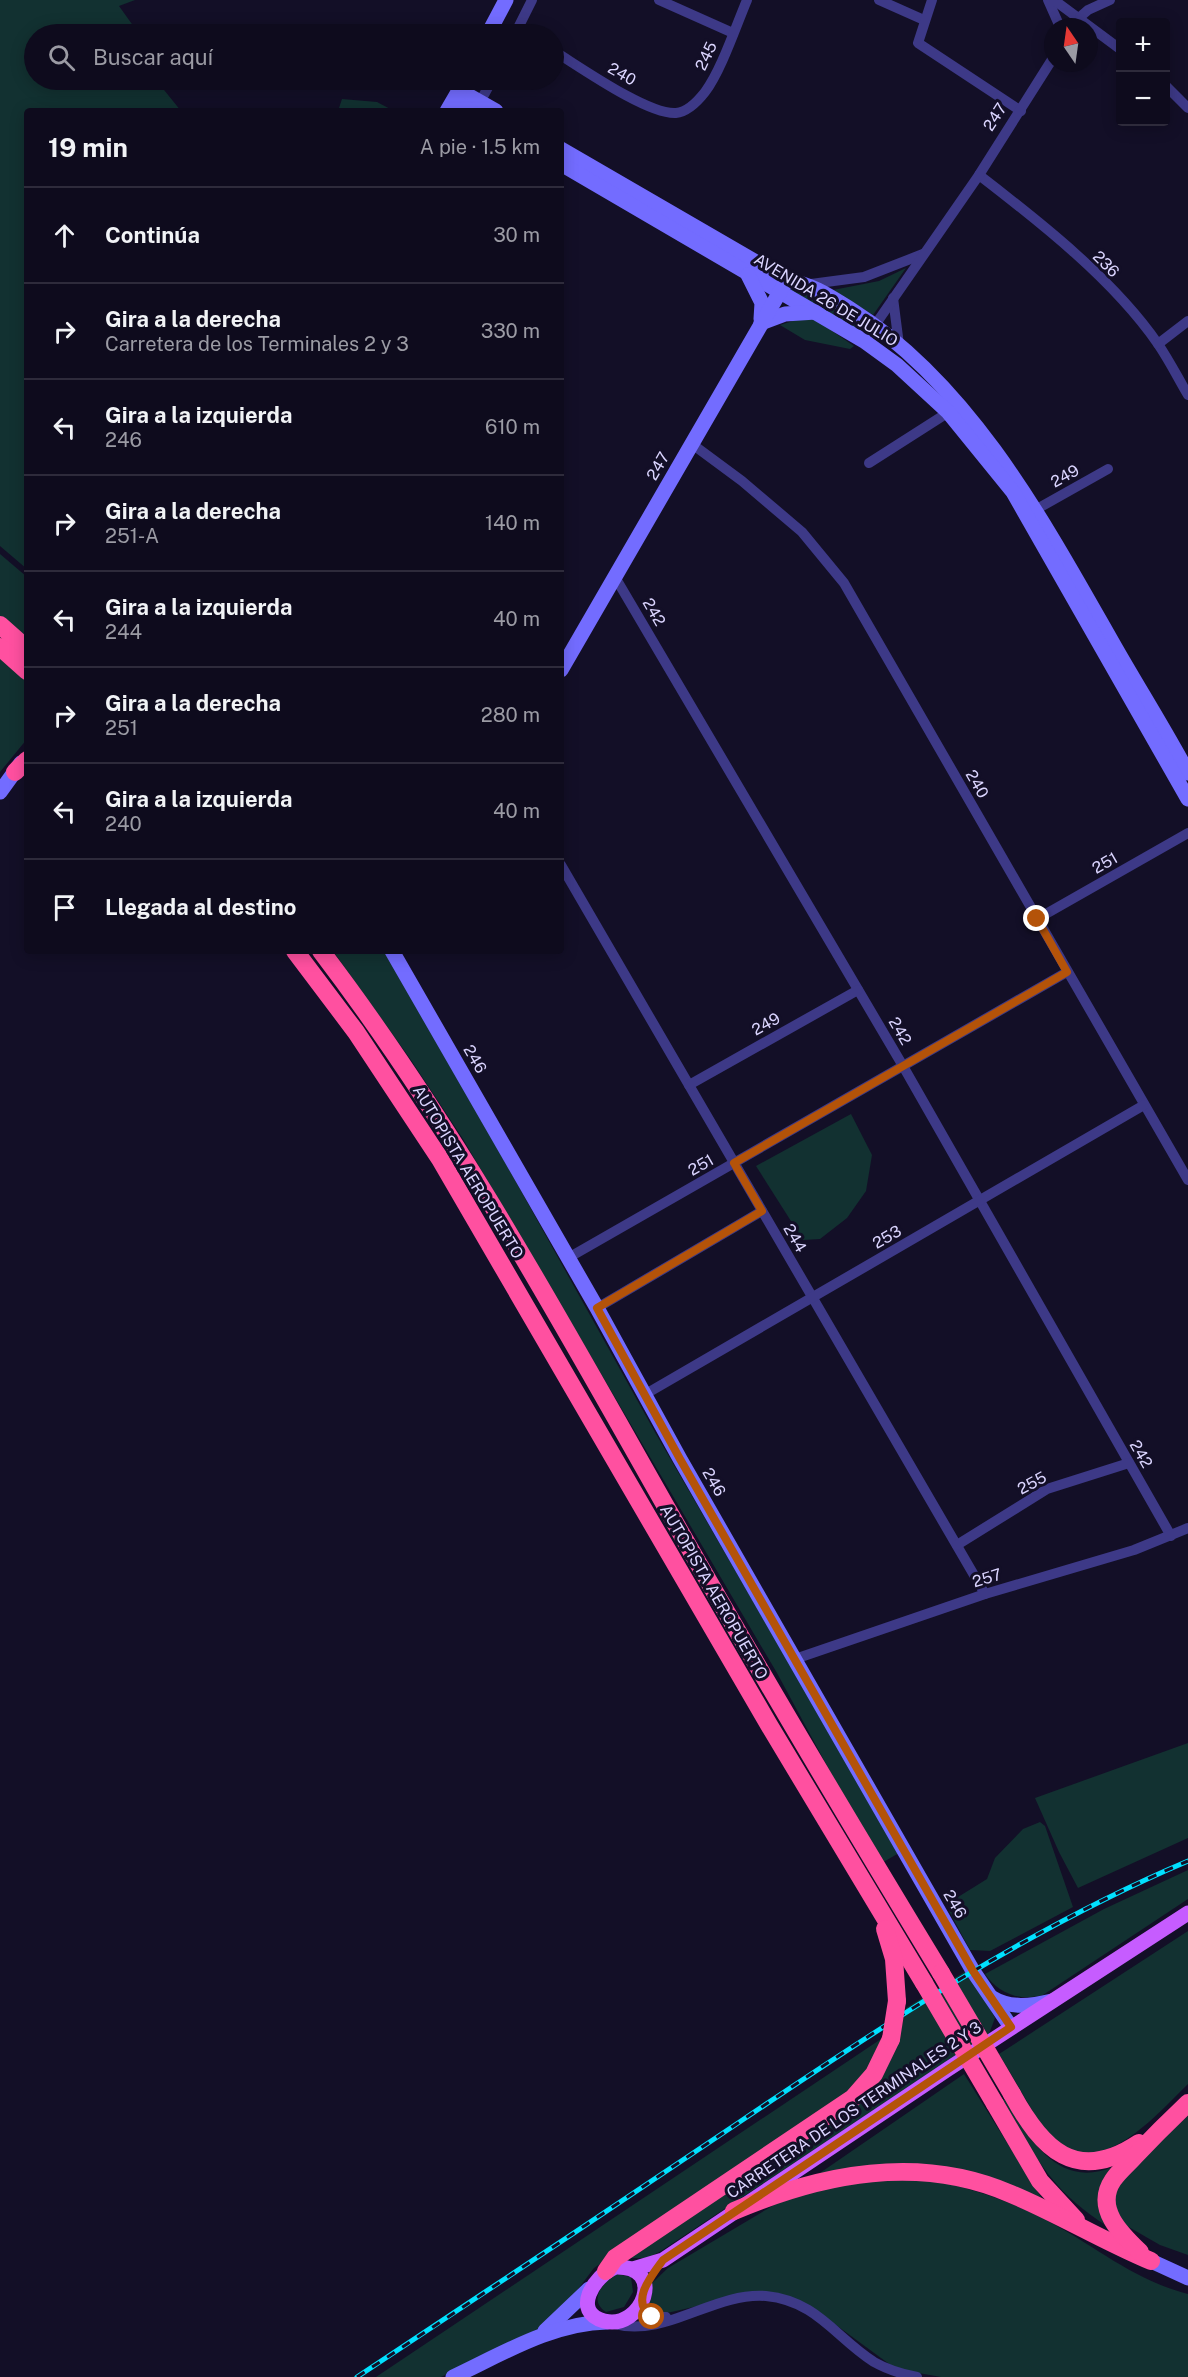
<!DOCTYPE html>
<html lang="es">
<head>
<meta charset="utf-8">
<style>
  body { margin:0; font-family:"Public Sans",sans-serif; background:#171426; color:#f1f3f6 }
  .controls { position:absolute; right:18px; top:18px; display:grid; overflow:hidden; border-radius:6px; box-shadow:0 3px 15px #0003 }
  .controls button { width:54px; height:54px; display:grid; place-items:center; padding:0; border:0; border-bottom:2px solid #2e2b3b; background:#0e0b1d; color:#f1f3f6; font:30px sans-serif }
  .compass { position:absolute; left:1044px; top:18px; width:54px; height:54px; border-radius:50%; background:#0e0b1d; box-shadow:0 3px 15px #0003; rotate:347deg }
  .stop { position:absolute; width:18px; height:18px; margin:-14px; border:4px solid #b45309; border-radius:50%; background:#fff }
  .stop.end { background:#b45309; border-color:#fff; box-shadow:0 2px 6px #0008 }
  .list { margin:0; padding:0; list-style:none }
  h2 { display:flex; justify-content:space-between; align-items:center; height:78px; margin:0; padding:0 24px; font-size:26px }
  h2 small { font-size:20px; font-weight:400; color:#9b9ba4 }
  .list li { display:grid; grid-template-columns:39px 1fr auto; gap:18px; align-items:center; box-sizing:border-box; height:96px; padding:0 24px; border-top:2px solid #2e2b3b }
  .list b { display:block; font-size:22px; white-space:nowrap }
  .list p { margin:0; font-size:20px; white-space:nowrap; color:#9b9ba4 }
  .list em { font-size:20px; font-style:normal; color:#9b9ba4 }
  .icon { flex:none; width:33px; height:33px; fill:none; stroke:currentColor; stroke-width:2; stroke-linecap:round; stroke-linejoin:round }
  .map { position:relative; flex:none; width:1188px; height:2377px; overflow:hidden }
  .search { position:absolute; background:#0e0b1d; box-shadow:0 3px 15px #0003; left:24px; top:24px; width:540px; height:66px; display:flex; align-items:center; gap:15px; box-sizing:border-box; padding:0 21px; border-radius:33px; color:#9b9ba4; font-size:22px }
  .panel { position:absolute; background:#0e0b1d; box-shadow:0 3px 15px #0003; left:24px; top:108px; width:540px; height:846px; border-radius:6px }
  .map>svg:first-child { display:block }
</style>
</head>
<body>
<div class="map">
<svg width="1188" height="2377" viewBox="0 0 1188 2377">
  <rect width="100%" height="100%" fill="#130f27"/>
  <g fill="#123131">
    <polygon points="0,0 135,0 119,6 139,34 34,34 34,80 156,80 181,111 27,111 27,569 0,546"/>
    <polygon points="342,99 377,102 394,111 338,111"/>
    <polygon points="906,268 873,315 833,290 879,281"/>
    <polygon points="793,285 864,323 863,330 856,330 790,290"/>
    <polygon points="796,320 816,320 854,346 850,349 805,340 780,325"/>
    <polygon points="0,554 27,577 27,642 0,617"/>
    <polygon points="0,656 27,681 27,739 0,772"/>
    <polygon points="333,951 385,951 475,1108 656,1434 899,1853 880,1864 777,1673 463,1139 411,1060"/>
    <polygon points="851,1114 872,1155 866,1191 847,1218 820,1239 803,1240 756,1166"/>
    <polygon points="1188,1743 1188,1838 1078,1888 1059,1852 1035,1798"/>
    <polygon points="1040,1822 1045,1826 1073,1907 990,1951 970,1950 949,1911 950,1902 987,1879 995,1858 1023,1829"/>
    <path d="M1188 1870V1899L1043 1995C1019 2001 999 1994 985 1974L1104 1909Z"/>
    <path d="M1188 1931V2084C1153 2118 1096 2187 1046 2134 1040 2128 1036 2117 1032 2110 1021 2091 1010 2072 999 2054Z"/>
    <polygon points="969,1969 995,2018 989,2034 661,2251 648,2258 629,2258 631,2254 827,2127 855,2106 899,2039 906,2008"/>
    <polygon points="881,2039 875,2061 840,2101 594,2268 554,2321 441,2377 376,2377"/>
    <polygon points="964,2074 1043,2200 1009,2187 817,2175"/>
    <path d="M1006 2099C1029 2138 1057 2190 1113 2167L1107 2226C1050 2190 1035 2156 1002 2100Z"/>
    <polygon points="1188,2116 1188,2255 1160,2245 1120,2222 1112,2192 1145,2154"/>
    <path d="M929 2179C974 2190 1004 2198 1046 2220 1094 2245 1133 2280 1188 2294V2377H941L896 2369 821 2314 781 2297 698 2306 658 2315 647 2308 649 2286 668 2268 779 2202 844 2183Z"/>
    <path d="M617 2274 631 2277 633 2292 624 2307 606 2312C587 2299 604 2282 617 2274Z"/>
  </g>
  <g fill="none" stroke-linecap="round" stroke-linejoin="round">
    <g stroke="#3d3987" stroke-width="10">
      <polyline points="659,0 733,33"/>
      <polyline points="879,0 924,20"/>
      <polyline points="932,0 918,43 1021,111"/>
      <polyline points="1048,0 1060,27"/>
      <polyline points="1054,0 1120,49"/>
      <polyline points="1080,17 1088,10 1110,0"/>
      <polyline points="515,34 532,0"/>
      <path d="M554 51C580 67 648 115 676 113 687 112 698 101 705 92 721 71 736 26 747 0"/>
      <polyline points="1166,86 1188,108"/>
      <polyline points="480,102 492,80"/>
      <path d="M979 175C1040 222 1114 280 1158 344 1169 360 1178 378 1188 395"/>
      <polyline points="811,284 864,277 923,254"/>
      <polyline points="893,298 899,345"/>
      <polyline points="864,341 979,175 1053,58"/>
      <polyline points="1158,344 1188,321"/>
      <polyline points="692,444 742,481 802,532 844,583 1188,1180"/>
      <polyline points="869,463 952,410"/>
      <polyline points="1035,510 1108,469"/>
      <polyline points="615,577 903,1066 1171,1536"/>
      <polyline points="561,865 985,1594"/>
      <polyline points="1037,919 1188,833"/>
      <polyline points="689,1085 858,990"/>
      <polyline points="568,1258 1067,972"/>
      <polyline points="597,1308 762,1211"/>
      <polyline points="644,1395 1144,1105"/>
      <polyline points="957,1545 1047,1489 1129,1463"/>
      <polyline points="795,1659 985,1594 1134,1550 1188,1528"/>
      <polyline points="642,2303 643,2309 652,2317 666,2317"/>
      <path d="M614 2324C666 2338 713 2292 766 2296 817 2301 835 2337 874 2362 888 2370 902 2374 917 2377"/>
    </g>
    <g stroke="#736cff" stroke-width="15">
      <polyline points="488,34 506,0"/>
      <polyline points="459,90 496,111"/>
      <polyline points="454,101 471,111"/>
      <polyline points="447,111 465,80"/>
      <path d="M561 149 787 280C814 285 828 295 852 310 972 386 1046 526 1115 647 1139 689 1165 730 1188 773"/>
      <polyline points="561,164 864,341 897,365 948,412 1013,492 1188,799"/>
      <polyline points="748,275 762,303 761,319"/>
      <polyline points="761,323 785,314 816,312"/>
      <polyline points="561,670 785,283"/>
      <polyline points="0,792 21,763"/>
      <polyline points="392,951 597,1308 680,1459 973,1971 1011,2027"/>
      <path d="M991 1997C1010 2009 1031 2006 1052 2001"/>
      <polyline points="1151,2261 1188,2278"/>
      <polyline points="545,2331 589,2289"/>
      <path d="M453 2377C502 2354 552 2323 607 2322"/>
    </g>
    <g stroke="#c65cff" stroke-width="15">
      <path d="M615 2267C668 2265 642 2331 604 2321 571 2312 594 2276 615 2267Z"/>
      <polyline points="633,2269 663,2260 948,2069 1188,1913"/>
    </g>
    <g stroke="#ff50a0" stroke-width="18">
      <polyline points="0,625 27,649"/>
      <polyline points="0,647 27,671"/>
      <polyline points="15,772 27,760"/>
      <polyline points="295,951 356,1032 440,1159 769,1725 924,1983"/>
      <path d="M321 951C455 1127 560 1320 669 1512 757 1667 848 1820 941 1973"/>
      <polyline points="885,1929 894,1959 897,2001"/>
      <path d="M1012 2094C1042 2149 1076 2185 1139 2143"/>
      <polyline points="995,2104 1040,2181 1076,2220"/>
      <path d="M734 2211C823 2173 920 2154 1011 2194 1059 2214 1103 2241 1151 2261"/>
      <path d="M1140 2252C1121 2234 1094 2208 1113 2180 1119 2171 1128 2164 1135 2156 1152 2138 1170 2120 1188 2103"/>
      <polyline points="606,2271 615,2258 853,2098 874,2074 891,2039"/>
    </g>
    <defs>
      <path id="rail" d="M357 2377C485 2293 611 2208 738 2123 882 2026 1027 1929 1188 1861"/>
    </defs>
    <use href="#rail" stroke="#01e0ff" stroke-width="5"/>
    <use href="#rail" stroke="#130f27" stroke-width="3" stroke-dasharray="9" stroke-linecap="butt"/>
    <g stroke="#ff50a0" stroke-width="18">
      <polyline points="941,1973 1012,2094"/>
      <polyline points="924,1983 995,2104"/>
      <polyline points="891,2039 897,2001"/>
    </g>
  </g>
  <g fill="none" stroke-linecap="round" stroke-linejoin="round">
    <path stroke="#b45309" stroke-width="8" d="M652 2317C629 2302 652 2275 663 2260L1011 2027 973 1971 680 1459 597 1308 762 1211 734 1163 1067 972 1037 919"/>
  </g>
  <g text-anchor="middle" dominant-baseline="central" stroke-width="6" stroke-linejoin="round" paint-order="stroke">
    <g font-size="16" fill="#dbd5ff" stroke="#130f27">
      <text transform="translate(706 56) rotate(-65)">245</text>
      <text transform="translate(622 74) rotate(30)">240</text>
      <text transform="translate(995 117) rotate(-57)">247</text>
      <text transform="translate(1106 264) rotate(45)">236</text>
      <text transform="translate(826 300) rotate(31)">AVENIDA 26 DE JULIO</text>
      <text transform="translate(658 466) rotate(-60)">247</text>
      <text transform="translate(1065 476) rotate(-29)">249</text>
      <text transform="translate(654 612) rotate(60)">242</text>
      <text transform="translate(977 784) rotate(60)">240</text>
      <text transform="translate(1105 863) rotate(-30)">251</text>
      <text transform="translate(766 1024) rotate(-29)">249</text>
      <text transform="translate(900 1031) rotate(60)">242</text>
      <text transform="translate(475 1059) rotate(60)">246</text>
      <text transform="translate(701 1165) rotate(-30)">251</text>
      <text transform="translate(468 1172) rotate(59)">AUTOPISTA AEROPUERTO</text>
      <text transform="translate(887 1237) rotate(-30)">253</text>
      <text transform="translate(795 1238) rotate(60)">244</text>
      <text transform="translate(1141 1454) rotate(60)">242</text>
      <text transform="translate(714 1482) rotate(60)">246</text>
      <text transform="translate(1032 1483) rotate(-28)">255</text>
      <text transform="translate(987 1578) rotate(-17)">257</text>
      <text transform="translate(714 1592) rotate(60)">AUTOPISTA AEROPUERTO</text>
      <text transform="translate(955 1904) rotate(60)">246</text>
      <text transform="translate(854 2110) rotate(-34)">CARRETERA DE LOS TERMINALES 2 Y 3</text>
    </g>
  </g>
</svg>
<div class="controls">
<button>+</button>
<button>−</button>
</div>
<svg class="compass" viewBox="-18 -18 36 36"><path d="M0-13l5 13h-10z" fill="#e53935"/><path d="M0 13l5-13h-10z" fill="#9b9ba4"/></svg>
<div class="stop" style="left:652px;top:2317px"></div>
<div class="stop end" style="left:1037px;top:919px"></div>
<div class="search"><svg class="icon" aria-label="search" viewBox="0 0 24 24"><circle cx="10" cy="10" r="6"/><path d="M15 15l6 6"/></svg>Buscar aquí</div>
<section class="panel">
<h2>19 min<small>A pie · 1.5 km</small></h2>
<ul class="list">
<li><svg class="icon" aria-label="ahead" viewBox="0 0 24 24"><path d="M12 20V5M6 11l6-6 6 6"/></svg><div><b>Continúa</b></div><em>30 m</em></li>
<li><svg class="icon" aria-label="right" viewBox="0 0 24 24"><path d="M7 20v-9h11M14 6l5 5-5 5"/></svg><div><b>Gira a la derecha</b><p>Carretera de los Terminales 2 y 3</p></div><em>330 m</em></li>
<li><svg class="icon" aria-label="left" viewBox="0 0 24 24"><path d="M17 20v-9H6M10 6l-5 5 5 5"/></svg><div><b>Gira a la izquierda</b><p>246</p></div><em>610 m</em></li>
<li><svg class="icon" aria-label="right" viewBox="0 0 24 24"><path d="M7 20v-9h11M14 6l5 5-5 5"/></svg><div><b>Gira a la derecha</b><p>251-A</p></div><em>140 m</em></li>
<li><svg class="icon" aria-label="left" viewBox="0 0 24 24"><path d="M17 20v-9H6M10 6l-5 5 5 5"/></svg><div><b>Gira a la izquierda</b><p>244</p></div><em>40 m</em></li>
<li><svg class="icon" aria-label="right" viewBox="0 0 24 24"><path d="M7 20v-9h11M14 6l5 5-5 5"/></svg><div><b>Gira a la derecha</b><p>251</p></div><em>280 m</em></li>
<li><svg class="icon" aria-label="left" viewBox="0 0 24 24"><path d="M17 20v-9H6M10 6l-5 5 5 5"/></svg><div><b>Gira a la izquierda</b><p>240</p></div><em>40 m</em></li>
<li><svg class="icon" aria-label="arrive" viewBox="0 0 24 24"><path d="M6 21V4h12l-3 4 3 4H6"/></svg><div><b>Llegada al destino</b></div></li>
</ul>
</section>
</div>
</body>
</html>
